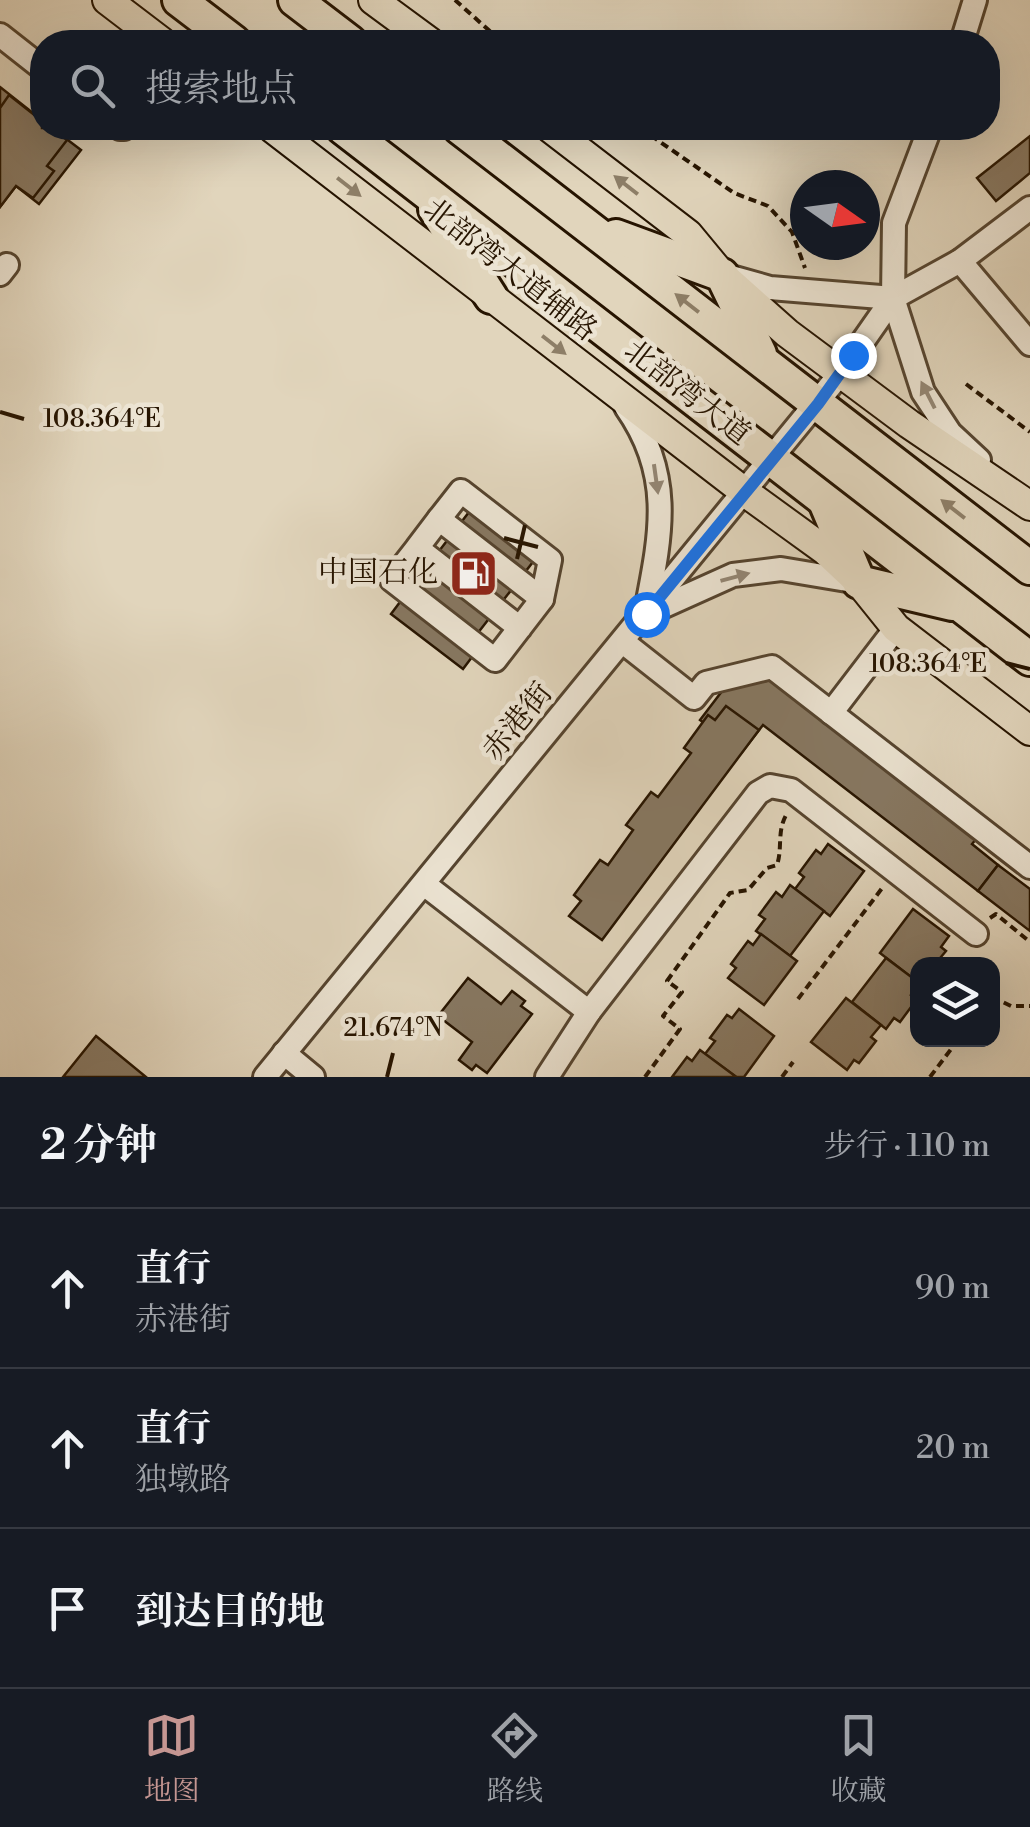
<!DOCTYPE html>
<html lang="zh">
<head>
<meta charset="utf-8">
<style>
  body { margin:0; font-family:"Libre Bodoni","Noto Serif SC",serif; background:#242831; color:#f1f3f6 }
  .controls { position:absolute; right:30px; bottom:30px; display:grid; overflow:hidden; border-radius:20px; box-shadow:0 10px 40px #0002 }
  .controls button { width:90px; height:90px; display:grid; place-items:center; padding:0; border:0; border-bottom:2px solid #363941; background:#171b24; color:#f1f3f6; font:50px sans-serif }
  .compass { position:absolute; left:790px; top:170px; width:90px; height:90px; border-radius:50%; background:#171b24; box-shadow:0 10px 40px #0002; rotate:104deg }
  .stop { position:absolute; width:30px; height:30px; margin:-22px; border:8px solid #1a73e8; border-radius:50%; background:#fff }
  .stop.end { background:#1a73e8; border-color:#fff; box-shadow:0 2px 10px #0008 }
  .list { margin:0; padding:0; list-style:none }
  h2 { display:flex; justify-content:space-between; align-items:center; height:130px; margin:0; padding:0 40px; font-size:42px }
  h2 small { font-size:32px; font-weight:400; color:#9ea1a6 }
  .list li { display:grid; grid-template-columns:65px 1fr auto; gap:30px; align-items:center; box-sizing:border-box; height:160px; padding:0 40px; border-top:2px solid #363941 }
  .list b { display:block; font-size:38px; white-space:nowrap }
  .list p { margin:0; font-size:32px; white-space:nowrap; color:#9ea1a6 }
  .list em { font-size:32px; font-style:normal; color:#9ea1a6 }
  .icon { flex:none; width:55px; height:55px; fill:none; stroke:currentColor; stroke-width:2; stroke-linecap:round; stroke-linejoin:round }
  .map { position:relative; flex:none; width:1030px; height:1077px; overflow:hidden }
  .search { position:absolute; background:#171b24; box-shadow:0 10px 40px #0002; left:30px; right:30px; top:30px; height:110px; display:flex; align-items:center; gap:25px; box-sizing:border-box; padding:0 35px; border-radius:40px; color:#9ea1a6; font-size:38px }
  .sheet { height:610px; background:#171b24 }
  nav { display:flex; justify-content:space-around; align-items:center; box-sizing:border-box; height:140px; border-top:2px solid #363941; background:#171b24; font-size:28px; color:#9ea1a6 }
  nav a { display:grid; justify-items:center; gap:5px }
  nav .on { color:#c59692 }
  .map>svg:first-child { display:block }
</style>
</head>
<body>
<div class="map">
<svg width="1030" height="1077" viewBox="0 0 1030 1077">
  <rect width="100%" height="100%" fill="#e1d5bc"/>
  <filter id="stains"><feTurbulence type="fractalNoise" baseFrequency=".002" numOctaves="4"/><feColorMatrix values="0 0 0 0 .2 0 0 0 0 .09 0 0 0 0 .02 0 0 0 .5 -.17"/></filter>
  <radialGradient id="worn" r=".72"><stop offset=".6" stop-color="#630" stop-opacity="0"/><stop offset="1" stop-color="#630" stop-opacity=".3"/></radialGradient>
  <g fill="#877862" stroke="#261400" stroke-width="2.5">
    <polygon points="0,87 42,120 42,128 52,128 81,150 39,204 16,186 0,207"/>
    <polygon points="9,95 42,121 42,128 50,128 67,140 47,166 54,171 33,198 16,186 0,207 0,108"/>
    <polygon points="1030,136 1030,173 996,201 977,178"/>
    <polygon points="479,499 543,549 467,647 403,598"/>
    <polygon points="403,598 475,653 463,669 391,614"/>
    <polygon points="773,680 977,838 972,844 998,865 978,891 763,725 742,752 700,720 726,686"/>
    <polygon points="726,706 759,730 602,940 569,916 581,901 574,895 600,860 608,865 633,830 626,825 651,792 658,797 691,753 684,748 708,715 715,720"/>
    <polygon points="828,844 864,871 830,916 795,889 804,877 799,873 816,850 821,854"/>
    <polygon points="998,865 1030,889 1030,931 978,891"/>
    <polygon points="790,885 824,911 790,956 756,931 765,919 759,915 776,892 782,897"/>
    <polygon points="913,909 949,936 941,947 946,951 935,964 918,964 915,980 880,953"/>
    <polygon points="761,934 797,961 764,1005 728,978 736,968 731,964 748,941 753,945"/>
    <polygon points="886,958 918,982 918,987 911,995 917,999 900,1022 894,1018 886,1029 852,1002"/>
    <polygon points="468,978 501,1004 512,991 525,1001 521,1006 532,1014 487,1073 476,1065 472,1070 459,1060 472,1042 438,1016"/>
    <polygon points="846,998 881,1025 871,1037 876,1041 859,1063 854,1060 847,1070 811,1042"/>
    <polygon points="739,1009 774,1036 744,1077 736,1077 705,1054 715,1041 710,1038 727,1015 732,1018"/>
    <polygon points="96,1036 146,1077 63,1077"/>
    <polygon points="700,1050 735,1076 734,1077 672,1077 687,1057 692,1061"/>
  </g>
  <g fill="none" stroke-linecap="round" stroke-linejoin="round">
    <defs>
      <g id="minor">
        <polyline points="0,35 42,68"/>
        <polyline points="962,42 975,0"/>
        <polyline points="120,128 124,128"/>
        <polyline points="960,261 1030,344"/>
        <polyline points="0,274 7,265"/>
        <polyline points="724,275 770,288 893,298 923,392 950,433 979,460"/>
        <polyline points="893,298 960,261 1030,208"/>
        <path d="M626 407C674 475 661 534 646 611"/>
        <polyline points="439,519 461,491 550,560 542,599"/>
        <polyline points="417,548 439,519 542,599 495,660 392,580 417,548 520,628"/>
        <polyline points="653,611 733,575 781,569 859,582"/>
        <polyline points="623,642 694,698 706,683 772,667 1030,867"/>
        <polyline points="831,713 896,628"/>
        <polyline points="424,884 589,1012"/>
        <polyline points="284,1053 313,1077"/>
        <polyline points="265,1077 840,374 893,298 894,223 930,128"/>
        <polyline points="547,1077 589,1012 758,793 770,786 791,790 976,934"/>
      </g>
      <g id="major">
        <polyline points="107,0 162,42"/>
        <polyline points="373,0 430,42"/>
        <polyline points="272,128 746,493 826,551 859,582 896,628 1030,731"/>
        <polyline points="550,128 688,234 722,275 787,333 909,424 1030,506"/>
      </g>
      <g id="highway">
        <polyline points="179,0 234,42"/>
        <polyline points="295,0 350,42"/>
        <polyline points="343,128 1030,659"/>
        <polyline points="460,128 1030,568"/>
        <polyline points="435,209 491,297"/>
        <polyline points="616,236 722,275 760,354"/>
        <polyline points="826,504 859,582 952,604"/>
      </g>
    </defs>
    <use href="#minor" stroke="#55442f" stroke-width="28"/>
    <use href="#major" stroke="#261400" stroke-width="32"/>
    <use href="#highway" stroke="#261400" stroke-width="38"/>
    <g stroke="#261400" stroke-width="4" stroke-dasharray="8 5" stroke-linecap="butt">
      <polyline points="455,0 502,42"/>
      <polyline points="640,128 734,193 768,206 792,232 805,268"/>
      <polyline points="966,384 1030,432"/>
      <polyline points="990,918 996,914 1030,942"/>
      <polyline points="992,997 1011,1006 1030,1006"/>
      <polyline points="798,999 883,887"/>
      <path d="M645 1077 680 1029 663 1016 682 992 667 981 730 893 748 890 767 868 777 865C783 847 776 830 788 812"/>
      <polyline points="782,1077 793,1062"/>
      <polyline points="930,1077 958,1040"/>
    </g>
    <use href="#minor" stroke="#ece4d3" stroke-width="22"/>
    <use href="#major" stroke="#e1d5bc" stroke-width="28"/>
    <use href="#highway" stroke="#e1d5bc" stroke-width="32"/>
  </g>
  <defs><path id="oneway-solid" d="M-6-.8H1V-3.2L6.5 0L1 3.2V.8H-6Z" transform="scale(2.5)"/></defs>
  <g fill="#8d7e67">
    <use href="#oneway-solid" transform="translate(626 185) rotate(-142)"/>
    <use href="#oneway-solid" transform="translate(349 187) rotate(38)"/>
    <use href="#oneway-solid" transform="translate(687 303) rotate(-142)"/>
    <use href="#oneway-solid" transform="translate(554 345) rotate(38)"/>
    <use href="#oneway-solid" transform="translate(953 509) rotate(-142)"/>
  </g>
  <g fill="#938674">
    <use href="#oneway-solid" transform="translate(928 395) rotate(-117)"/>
    <use href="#oneway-solid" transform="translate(656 479) rotate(82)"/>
    <use href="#oneway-solid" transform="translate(735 577) rotate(-15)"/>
  </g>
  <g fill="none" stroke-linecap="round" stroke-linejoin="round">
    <polyline stroke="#1a73e8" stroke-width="12" points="646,614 818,404 853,355"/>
  </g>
  <path fill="none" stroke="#261400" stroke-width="4" d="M0 412 24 419M504 538 538 547M517 559 525 525M1006 663 1030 669M387 1077 393 1053"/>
  <defs>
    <symbol id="fuel-square" viewBox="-11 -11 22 22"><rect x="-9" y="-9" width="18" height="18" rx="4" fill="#8f2418" stroke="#ece4d3"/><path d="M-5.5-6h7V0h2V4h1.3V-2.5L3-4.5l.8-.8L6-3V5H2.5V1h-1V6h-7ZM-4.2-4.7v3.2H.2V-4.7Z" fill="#fff"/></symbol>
  </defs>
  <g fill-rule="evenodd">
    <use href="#fuel-square" x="446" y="546" width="55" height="55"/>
  </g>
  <g text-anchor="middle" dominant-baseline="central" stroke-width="9" stroke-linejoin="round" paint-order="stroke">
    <g font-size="30" fill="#261400" stroke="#ece4d3">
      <text transform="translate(510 270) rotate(38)">北部湾大道辅路</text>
      <text transform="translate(687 393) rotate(38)">北部湾大道</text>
      <text transform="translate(518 722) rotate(-51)">赤港街</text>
    </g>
    <g font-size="30" fill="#261400" stroke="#ece4d3" text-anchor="end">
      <text x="438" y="573">中国石化</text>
    </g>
  </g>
  <g font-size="25" text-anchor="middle" fill="#261400" stroke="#ece4d3" stroke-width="9" stroke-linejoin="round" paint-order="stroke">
    <text x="102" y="427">108.364°E</text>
    <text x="928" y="672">108.364°E</text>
    <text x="393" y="1036">21.674°N</text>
  </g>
  <rect width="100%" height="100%" filter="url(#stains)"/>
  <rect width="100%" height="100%" fill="url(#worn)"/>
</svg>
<div class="controls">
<button><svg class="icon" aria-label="layers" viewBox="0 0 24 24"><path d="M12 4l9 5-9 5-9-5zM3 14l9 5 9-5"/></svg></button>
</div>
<svg class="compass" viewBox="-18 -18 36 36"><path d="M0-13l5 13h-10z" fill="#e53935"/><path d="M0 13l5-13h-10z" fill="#9ea1a6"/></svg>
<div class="stop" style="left:646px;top:614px"></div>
<div class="stop end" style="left:853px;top:355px"></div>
<div class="search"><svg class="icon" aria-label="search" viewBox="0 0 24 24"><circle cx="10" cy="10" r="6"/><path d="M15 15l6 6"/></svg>搜索地点</div>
</div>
<section class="sheet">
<h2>2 分钟<small>步行 · 110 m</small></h2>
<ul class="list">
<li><svg class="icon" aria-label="ahead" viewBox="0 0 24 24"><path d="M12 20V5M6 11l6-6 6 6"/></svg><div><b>直行</b><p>赤港街</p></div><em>90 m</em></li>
<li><svg class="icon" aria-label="ahead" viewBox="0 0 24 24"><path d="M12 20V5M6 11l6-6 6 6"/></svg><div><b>直行</b><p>独墩路</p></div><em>20 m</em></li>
<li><svg class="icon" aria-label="arrive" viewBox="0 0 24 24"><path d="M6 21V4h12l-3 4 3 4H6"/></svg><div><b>到达目的地</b></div></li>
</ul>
</section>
<nav>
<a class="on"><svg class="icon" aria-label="map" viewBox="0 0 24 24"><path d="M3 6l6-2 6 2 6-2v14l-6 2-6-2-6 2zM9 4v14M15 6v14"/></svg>地图</a>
<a><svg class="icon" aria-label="directions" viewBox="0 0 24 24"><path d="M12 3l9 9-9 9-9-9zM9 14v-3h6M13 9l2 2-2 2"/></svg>路线</a>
<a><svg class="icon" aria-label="saved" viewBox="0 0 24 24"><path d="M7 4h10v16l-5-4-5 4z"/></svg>收藏</a>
</nav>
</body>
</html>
